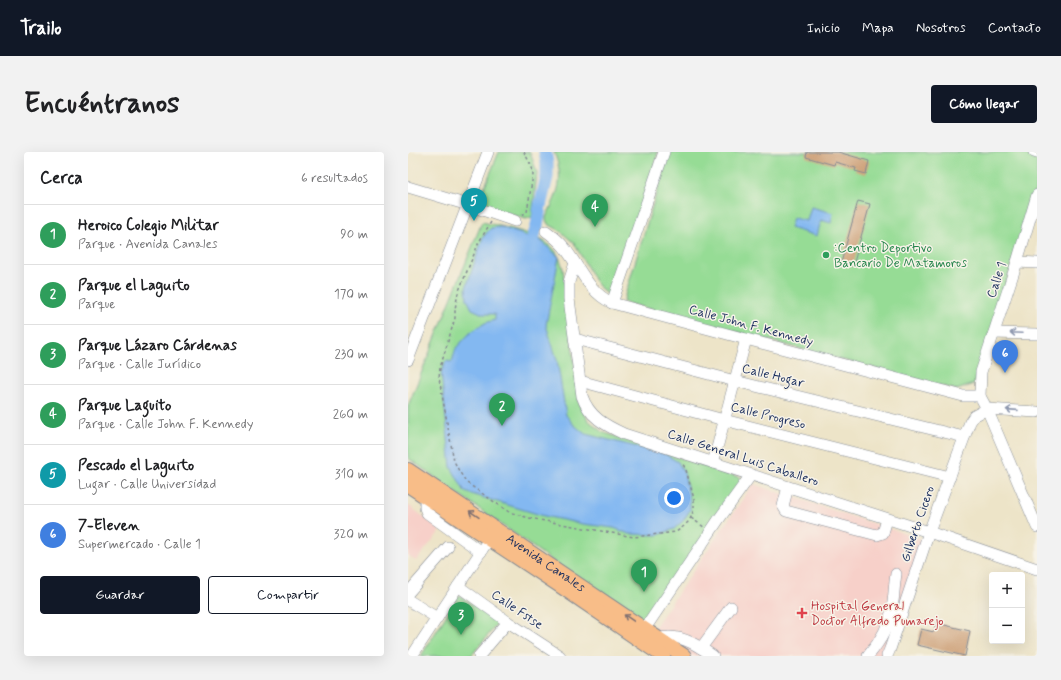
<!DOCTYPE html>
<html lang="es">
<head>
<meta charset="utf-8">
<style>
  body { margin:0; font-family:Mynerve,sans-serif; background:#f2f2f2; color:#202124 }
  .controls { position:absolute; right:12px; bottom:12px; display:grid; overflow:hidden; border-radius:4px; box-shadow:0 4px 16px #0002 }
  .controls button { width:36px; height:36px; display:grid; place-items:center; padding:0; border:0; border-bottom:1px solid #e0e0e0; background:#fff; color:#202124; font:20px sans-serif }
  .you { position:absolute; left:266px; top:346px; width:14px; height:14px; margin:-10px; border:3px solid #fff; border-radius:50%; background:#1a73e8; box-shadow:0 0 0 6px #1a73e833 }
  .badge { display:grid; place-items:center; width:26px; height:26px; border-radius:50%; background:#111827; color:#fff; font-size:13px; font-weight:700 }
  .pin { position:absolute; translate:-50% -33px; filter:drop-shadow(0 1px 2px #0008) }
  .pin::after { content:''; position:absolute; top:21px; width:14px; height:12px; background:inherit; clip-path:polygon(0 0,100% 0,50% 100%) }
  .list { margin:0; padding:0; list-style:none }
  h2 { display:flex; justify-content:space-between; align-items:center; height:52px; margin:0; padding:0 16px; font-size:17px }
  h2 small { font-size:13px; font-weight:400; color:#757577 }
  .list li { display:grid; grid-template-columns:26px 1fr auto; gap:12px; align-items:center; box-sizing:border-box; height:60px; padding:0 16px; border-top:1px solid #e0e0e0 }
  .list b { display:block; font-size:15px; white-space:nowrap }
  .list p { margin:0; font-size:13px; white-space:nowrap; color:#757577 }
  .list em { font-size:13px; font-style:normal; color:#757577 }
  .actions { display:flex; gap:8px; padding:12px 16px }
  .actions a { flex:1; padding:9px 0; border:1px solid #111827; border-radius:4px; text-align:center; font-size:14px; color:#111827 }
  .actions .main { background:#111827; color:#fff }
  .map { position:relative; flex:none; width:629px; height:504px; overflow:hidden; border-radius:4px }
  header { display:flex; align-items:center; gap:24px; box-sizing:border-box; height:56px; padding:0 20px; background:#111827; color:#fff }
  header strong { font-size:19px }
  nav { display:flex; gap:22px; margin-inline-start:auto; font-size:14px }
  .intro { display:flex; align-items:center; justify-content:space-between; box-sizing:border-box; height:96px; padding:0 24px }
  h1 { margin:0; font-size:28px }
  .button { padding:10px 18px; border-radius:4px; background:#111827; color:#fff; font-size:14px; font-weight:700 }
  main { display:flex; gap:24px; padding:0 24px }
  aside { flex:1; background:#fff; border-radius:4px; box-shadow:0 4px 16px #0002 }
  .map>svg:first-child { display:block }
</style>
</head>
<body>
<header>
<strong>Trailo</strong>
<nav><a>Inicio</a><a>Mapa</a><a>Nosotros</a><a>Contacto</a></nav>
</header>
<div class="intro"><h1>Encuéntranos</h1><a class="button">Cómo llegar</a></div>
<main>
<aside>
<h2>Cerca<small>6 resultados</small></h2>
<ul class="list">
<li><span class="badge" style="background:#2e9e5b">1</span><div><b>Heroico Colegio Militar</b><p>Parque · Avenida Canales</p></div><em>90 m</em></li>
<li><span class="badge" style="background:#2e9e5b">2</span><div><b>Parque el Laguito</b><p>Parque</p></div><em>170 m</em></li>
<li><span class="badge" style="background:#2e9e5b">3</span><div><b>Parque Lázaro Cárdenas</b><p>Parque · Calle Jurídico</p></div><em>230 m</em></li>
<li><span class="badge" style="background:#2e9e5b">4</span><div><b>Parque Laguito</b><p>Parque · Calle John F. Kennedy</p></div><em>260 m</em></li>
<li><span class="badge" style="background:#0f9aa8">5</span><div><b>Pescado el Laguito</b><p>Lugar · Calle Universidad</p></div><em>310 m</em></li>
<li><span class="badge" style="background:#3f7fe0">6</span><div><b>7-Eleven</b><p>Supermercado · Calle 1</p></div><em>320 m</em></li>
</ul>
<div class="actions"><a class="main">Guardar</a><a>Compartir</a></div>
</aside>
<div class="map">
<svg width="629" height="504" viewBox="0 0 629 504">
  <rect width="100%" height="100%" fill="#f7f3e8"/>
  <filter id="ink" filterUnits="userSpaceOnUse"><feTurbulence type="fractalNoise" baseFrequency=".025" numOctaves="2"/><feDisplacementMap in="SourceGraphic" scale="8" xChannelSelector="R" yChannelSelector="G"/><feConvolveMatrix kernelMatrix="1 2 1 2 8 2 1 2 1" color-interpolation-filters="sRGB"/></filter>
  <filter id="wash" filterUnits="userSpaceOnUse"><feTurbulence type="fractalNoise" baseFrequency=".012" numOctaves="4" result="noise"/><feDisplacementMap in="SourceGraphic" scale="16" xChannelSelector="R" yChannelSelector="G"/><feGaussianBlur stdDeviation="0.9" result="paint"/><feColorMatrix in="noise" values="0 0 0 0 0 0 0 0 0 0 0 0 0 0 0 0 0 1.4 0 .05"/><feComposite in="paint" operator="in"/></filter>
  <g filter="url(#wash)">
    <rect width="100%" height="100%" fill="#ede4c8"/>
    <g fill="#f7d0c9">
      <polygon points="345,332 516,388 477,498 472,504 281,504 244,479"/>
      <polygon points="0,353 33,378 8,409 0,403"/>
    </g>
    <g fill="#96dc95" stroke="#58867a">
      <polygon points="91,0 122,0 129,21 124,65 118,67 74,53 71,51 72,46"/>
      <path d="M146 0H250L234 56 203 144 195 139 187 129 166 91 151 78 140 72 138 68V65C150 41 157 27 146 0Z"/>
      <polygon points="261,0 610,0 629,6 629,33 566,232 549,238 215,150"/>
      <path d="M74 70C96 75 127 80 144 95 150 101 153 109 155 117L171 250 180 268 194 280 336 327 236 474 0 306V254Z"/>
      <polygon points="51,443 90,471 63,504 13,504"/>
    </g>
    <g fill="#83b8f1" stroke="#4f74a8">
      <polygon points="403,55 425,61 423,71 413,68 409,84 382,76 385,66 399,69"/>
      <polygon points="93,75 125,86 131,87 151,105 138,173 149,208 158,263 165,272 177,282 257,302 270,310 276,321 282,349 282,358 275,369 266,377 250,383 221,382 206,376 175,372 136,364 57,340 43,315 33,220 38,209 44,210 48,196 63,180 77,171 87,168 87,162 75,162 64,157 59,147 58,136 75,85 83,76"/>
    </g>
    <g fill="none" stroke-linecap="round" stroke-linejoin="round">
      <polyline stroke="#83b8f1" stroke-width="13" points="125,86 129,74 132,54 139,25 139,11 137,0"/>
    </g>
    <g id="blocks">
      <g fill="#cea179">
        <polygon points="399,0 430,0 461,9 458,22 447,19 448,16 427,10 426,13 398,5"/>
        <polygon points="450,49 462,52 445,114 433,111"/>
        <polygon points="528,471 562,479 557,504 509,493 513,477 526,480"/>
      </g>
    </g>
  </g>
  <g filter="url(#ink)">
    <use href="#blocks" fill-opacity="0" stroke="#848a93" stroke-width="1"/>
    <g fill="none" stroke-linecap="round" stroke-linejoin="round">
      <defs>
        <g id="minor">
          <polyline points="626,0 629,1"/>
          <polyline points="0,35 60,53 107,69"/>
          <polyline points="629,43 609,110 573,220 572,244 579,257 629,375"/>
          <path d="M138 79C145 84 151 89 156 95 172 115 180 140 204 151L338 187 555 244H572"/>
          <polyline points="609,110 629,111"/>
          <path d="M167 111 161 130V147L174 244C181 265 197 273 216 282L521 380 629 417"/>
          <polyline points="204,151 256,0"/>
          <polyline points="586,181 629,182"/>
          <polyline points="167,187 327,229 556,285"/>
          <polyline points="0,208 80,0"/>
          <polyline points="172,229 316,268 542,325"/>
          <polyline points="305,311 338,187"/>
          <polyline points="380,335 375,354 378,359 469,383 475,381 479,367"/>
          <polyline points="17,345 17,356 19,361 73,400"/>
          <polyline points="50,434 100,470 152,504"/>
          <polyline points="0,441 40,395"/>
          <polyline points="0,448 29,466"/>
          <polyline points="232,484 311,367 343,323"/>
          <path d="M251 487C254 486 257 485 260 485 276 484 292 495 305 504"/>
          <polyline points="293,496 323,455"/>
          <polyline points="4,504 85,381"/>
          <polyline points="71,504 100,470"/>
          <path d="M460 504C471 491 481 474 484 457 486 446 486 434 488 422"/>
          <polyline points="479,504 482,497 521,380 562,270 566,264 579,257 629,260"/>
        </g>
        <g id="major">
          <path id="s1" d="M0 318 276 504"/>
          <polyline points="0,333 154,435 255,504"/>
        </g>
      </defs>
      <use href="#minor" stroke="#848a93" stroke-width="12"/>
      <use href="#major" stroke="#848a93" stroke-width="16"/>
      <g stroke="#848a93" stroke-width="1.5" stroke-dasharray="3 3" stroke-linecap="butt">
        <polyline points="114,63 119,60 125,23 124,15 116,0"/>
        <polyline points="83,70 71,90 50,141 47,157 47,166 32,216 31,226 46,309 51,319 59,331 101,360 121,366 226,385 268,380 276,374 281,369 284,363 286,356 286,347 278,318 274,310"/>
        <polyline points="283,366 296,375"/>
      </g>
      <use href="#minor" stroke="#fff" stroke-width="11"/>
      <use href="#major" stroke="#f8bd88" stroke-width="14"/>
    </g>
    <defs><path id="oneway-shaft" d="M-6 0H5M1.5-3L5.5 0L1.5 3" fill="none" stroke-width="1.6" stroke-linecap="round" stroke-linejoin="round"/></defs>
    <g stroke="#8d97ae">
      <use href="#oneway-shaft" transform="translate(608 181) rotate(-177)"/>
      <use href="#oneway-shaft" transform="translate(604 258) rotate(-176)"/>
    </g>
    <g stroke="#7e6f71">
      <use href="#oneway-shaft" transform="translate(66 362) rotate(-146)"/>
      <use href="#oneway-shaft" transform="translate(221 466) rotate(-146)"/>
    </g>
  </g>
  <circle fill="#2e9e5b" stroke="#f7f3e8" stroke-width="1.5" cx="418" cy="103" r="4"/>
  <path fill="#e0444e" stroke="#f7f3e8" stroke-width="1.5" d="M392 455h4v4h4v4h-4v4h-4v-4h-4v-4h4z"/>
  <g text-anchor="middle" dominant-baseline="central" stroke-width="3" stroke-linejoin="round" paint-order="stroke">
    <g font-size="13" fill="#27864d" stroke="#f7f3e8" text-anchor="start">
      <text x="426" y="96">:Centro Deportivo<tspan x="426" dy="15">Bancario De Matamoros</tspan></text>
    </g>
    <g font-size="13" fill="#1b2f5e" stroke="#f7f3e8">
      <text transform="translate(589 128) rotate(-72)">Calle 1</text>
      <text transform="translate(343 174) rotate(15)">Calle John F. Kennedy</text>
      <text transform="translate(365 224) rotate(14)">Calle Hogar</text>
      <text transform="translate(360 264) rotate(14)">Calle Progreso</text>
      <text transform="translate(335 306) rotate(18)">Calle General Luis Caballero</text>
      <text transform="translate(510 372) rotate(-71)">Gilberto Cicero</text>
      <text stroke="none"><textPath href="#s1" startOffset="166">Avenida Canales</textPath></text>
      <text transform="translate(109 458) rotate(34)">Calle Fstse</text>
    </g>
    <g font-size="13" fill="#be3a42" stroke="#f7f3e8" text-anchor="start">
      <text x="403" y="454">Hospital General<tspan x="403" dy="15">Doctor Alfredo Pumarejo</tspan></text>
    </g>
  </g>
</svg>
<div class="controls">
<button>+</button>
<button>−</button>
</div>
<div class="you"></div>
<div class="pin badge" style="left:236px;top:440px;background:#2e9e5b">1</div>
<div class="pin badge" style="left:94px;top:274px;background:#2e9e5b">2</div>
<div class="pin badge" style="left:53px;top:483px;background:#2e9e5b">3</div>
<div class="pin badge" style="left:187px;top:75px;background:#2e9e5b">4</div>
<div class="pin badge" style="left:66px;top:69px;background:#0f9aa8">5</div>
<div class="pin badge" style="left:597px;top:221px;background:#3f7fe0">6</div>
</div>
</main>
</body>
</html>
